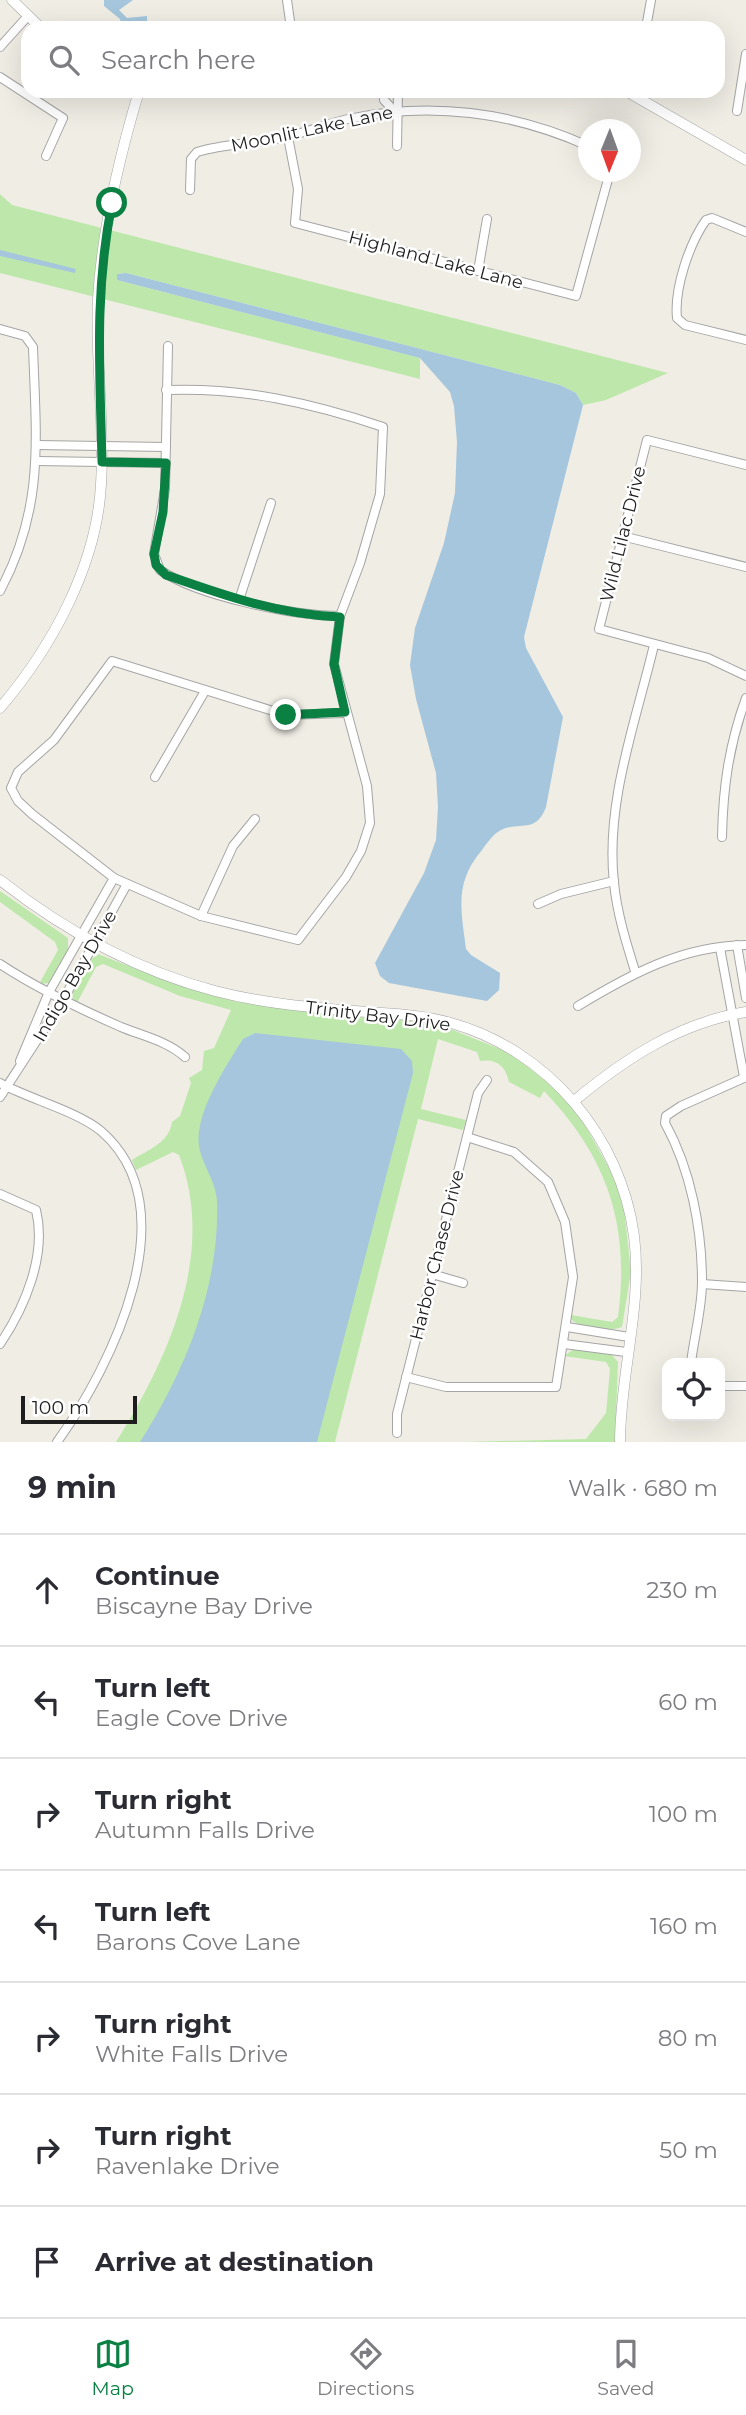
<!DOCTYPE html>
<html lang="en">
<head>
<meta charset="utf-8">
<style>
  body { margin:0; font-family:Montserrat,sans-serif; background:#f7f7f7; color:#2b2b33 }
  .controls { position:absolute; right:21px; bottom:21px; display:grid; overflow:hidden; border-radius:14px; box-shadow:0 7px 28px #0002 }
  .controls button { width:63px; height:63px; display:grid; place-items:center; padding:0; border:0; border-bottom:2px solid #e1e1e2; background:#fff; color:#2b2b33; font:35px sans-serif }
  .compass { position:absolute; left:578px; top:119px; width:63px; height:63px; border-radius:50%; background:#fff; box-shadow:0 7px 28px #0002; rotate:181deg }
  .scale { position:absolute; left:21px; bottom:18px; width:116px; box-sizing:border-box; padding-left:7px; border:4px solid #1e1e1e; border-top:0; font-size:19px; line-height:24px; white-space:nowrap; color:#1e1e1e; -webkit-text-stroke:5px #fff; paint-order:stroke }
  .stop { position:absolute; width:21px; height:21px; margin:-16px; border:5px solid #0b8043; border-radius:50%; background:#fff }
  .stop.end { background:#0b8043; border-color:#fff; box-shadow:0 2px 7px #0008 }
  .list { margin:0; padding:0; list-style:none }
  h2 { display:flex; justify-content:space-between; align-items:center; height:91px; margin:0; padding:0 28px; font-size:30px }
  h2 small { font-size:23px; font-weight:400; color:#7c7c81 }
  .list li { display:grid; grid-template-columns:46px 1fr auto; gap:21px; align-items:center; box-sizing:border-box; height:112px; padding:0 28px; border-top:2px solid #e1e1e2 }
  .list b { display:block; font-size:26px; white-space:nowrap }
  .list p { margin:0; font-size:23px; white-space:nowrap; color:#7c7c81 }
  .list em { font-size:23px; font-style:normal; color:#7c7c81 }
  .icon { flex:none; width:38px; height:38px; fill:none; stroke:currentColor; stroke-width:2; stroke-linecap:round; stroke-linejoin:round }
  .map { position:relative; flex:none; width:746px; height:1442px; overflow:hidden }
  .search { position:absolute; background:#fff; box-shadow:0 7px 28px #0002; left:21px; right:21px; top:21px; height:77px; display:flex; align-items:center; gap:18px; box-sizing:border-box; padding:0 24px; border-radius:21px; color:#7c7c81; font-size:26px }
  .sheet { height:875px; background:#fff }
  nav { display:flex; justify-content:space-around; align-items:center; box-sizing:border-box; height:98px; border-top:2px solid #e1e1e2; background:#fff; font-size:19px; color:#7c7c81 }
  nav a { display:grid; justify-items:center; gap:4px }
  nav .on { color:#0b8043 }
  .map>svg:first-child { display:block }
</style>
</head>
<body>
<div class="map">
<svg width="746" height="1442" viewBox="0 0 746 1442">
  <rect width="100%" height="100%" fill="#efede4"/>
  <g fill="#bee8ab">
    <polygon points="0,194 12,205 668,373 606,400 583,405 576,393 560,385 126,273 117,274 117,280 420,358 420,379 0,273"/>
    <polygon points="0,891 68,938 68,949 49,983 39,984 58,950 55,942 0,902"/>
    <path d="M98 954 174 984 237 1002 438 1024 505 1051 528 1067 559 1092 581 1118 614 1177 624 1208 631 1272 622 1327C610 1332 580 1329 571 1319V1315L612 1322 618 1317C630 1225 608 1158 544 1091L540 1098 509 1082C506 1066 496 1058 480 1061L477 1052 438 1039 421 1109 466 1120 463 1130 418 1119 335 1442H116C168 1359 217 1253 179 1155L173 1152 136 1170 132 1160C149 1149 169 1143 172 1122L180 1116 191 1083 189 1078 202 1070 204 1051 214 1048 231 1010 180 996 103 964 96 967 77 1003 71 996 72 991 90 960Z"/>
    <polygon points="574,1349 611,1354 618,1362 615,1442 464,1442 586,1439 606,1413 610,1369 606,1362 564,1356"/>
  </g>
  <g fill="#a5c6dc">
    <polygon points="104,0 133,0 119,10 127,18 147,16 147,24 121,26 120,19 104,6"/>
    <polygon points="0,250 76,269 75,273 0,256"/>
    <path d="M126 273 560 385 576 393 583 405 524 637 526 648 563 717 546 807C536 834 520 821 501 830 493 834 487 843 482 850 454 883 461 909 466 949L471 955 500 973 499 990 487 1001 389 983 380 976 375 963 424 873 436 840 438 807 436 773 416 699 410 665 415 628 444 543 455 493 457 442 454 406 450 392 420 358 117 280V274Z"/>
    <path d="M255 1033 401 1049 412 1061 413 1073 317 1442H140C185 1371 220 1287 217 1201 216 1183 204 1167 200 1151 191 1118 226 1066 243 1039Z"/>
  </g>
  <g fill="none" stroke-linecap="round" stroke-linejoin="round">
    <defs>
      <g id="minor">
        <polyline points="287,0 291,28"/>
        <polyline points="646,28 651,0"/>
        <polyline points="0,47 27,17"/>
        <polyline points="0,77 63,118 46,156"/>
        <polyline points="383,91 384,100 395,112"/>
        <polyline points="737,111 746,54"/>
        <polyline points="288,137 298,189 295,223 576,296 610,172"/>
        <polyline points="397,146 398,91"/>
        <path d="M190 190 191 159 197 152C225 143 257 144 286 137 307 132 327 124 348 119 430 101 513 112 588 146"/>
        <path d="M746 232 712 218 706 220C689 244 674 289 677 318L685 325 746 340"/>
        <polyline points="478,271 487,219"/>
        <path d="M0 329 25 336 33 347C36 438 45 507 0 591"/>
        <path d="M168 346 165 489 154 554 160 570C198 596 294 616 340 616"/>
        <path d="M166 390C241 387 312 403 383 427L380 494 360 563 340 616 334 664 367 786 370 823 361 851 346 877 298 940 201 916 233 846 255 819"/>
        <polyline points="37,445 166,447"/>
        <polyline points="37,461 166,463"/>
        <polyline points="746,465 647,440 599,629 708,658 746,676"/>
        <polyline points="622,536 746,567"/>
        <polyline points="239,600 271,503"/>
        <polyline points="155,777 205,691"/>
        <path d="M722 837C723 787 729 745 746 698"/>
        <polyline points="538,904 561,894 614,881"/>
        <polyline points="201,916 114,878 32,814 18,801 11,788 18,772 54,740 112,661 286,715 345,713"/>
        <polyline points="737,945 746,998"/>
        <polyline points="720,948 744,1077"/>
        <path d="M0 964C38 989 80 1009 121 1027 143 1036 167 1041 185 1057"/>
        <path d="M635 971C626 942 617 913 614 883 605 803 636 721 654 645"/>
        <path d="M578 1006C631 974 682 946 746 945"/>
        <polyline points="20,1061 49,992 114,878"/>
        <path d="M0 1083C29 1099 77 1111 101 1131 190 1208 112 1366 57 1442"/>
        <polyline points="0,1097 63,1000 127,884"/>
        <path d="M0 1194 36 1210C47 1255 25 1307 0 1344"/>
        <polyline points="432,1274 463,1283"/>
        <polyline points="702,1284 746,1287"/>
        <polyline points="567,1327 629,1337"/>
        <polyline points="564,1344 626,1352"/>
        <path d="M691 1363C694 1337 702 1309 702 1282 702 1229 691 1170 665 1123L666 1116 681 1106 746 1077"/>
        <polyline points="406,1377 446,1387 556,1387 573,1277 565,1222 548,1182 514,1152 467,1137"/>
        <polyline points="720,1386 746,1386"/>
        <polyline points="397,1433 397,1414 478,1093 487,1080"/>
      </g>
      <g id="tertiary">
        <polyline points="12,0 41,28"/>
        <polyline points="626,91 746,160"/>
        <path d="M0 708C52 647 97 565 101 484 105 422 95 360 98 299 102 229 119 158 139 91"/>
        <path d="M0 880C65 931 135 970 215 991 265 1004 316 1008 367 1012 395 1014 424 1015 451 1023 548 1050 621 1137 634 1236 643 1304 620 1374 620 1442"/>
        <path d="M574 1101C626 1058 679 1023 746 1012"/>
      </g>
    </defs>
    <use href="#minor" stroke="#a5a5a5" stroke-width="10"/>
    <use href="#tertiary" stroke="#a5a5a5" stroke-width="11"/>
    <use href="#minor" stroke="#fff" stroke-width="8"/>
    <use href="#tertiary" stroke="#fff" stroke-width="10"/>
  </g>
  <g fill="none" stroke-linecap="round" stroke-linejoin="round">
    <path stroke="#0b8043" stroke-width="9" d="M112 203C94 295 100 370 102 462L166 463 163 512 154 554 156 565 166 575C223 595 279 615 340 617L334 664 345 712 286 715"/>
  </g>
  <g text-anchor="middle" dominant-baseline="central" stroke-width="5" stroke-linejoin="round" paint-order="stroke">
    <g font-size="18" fill="#1e1e1e" stroke="#fff">
      <text transform="translate(312 129) rotate(-12)">Moonlit Lake Lane</text>
      <text transform="translate(436 260) rotate(15)">Highland Lake Lane</text>
      <text transform="translate(623 534) rotate(-76)">Wild Lilac Drive</text>
      <text transform="translate(75 976) rotate(-60)">Indigo Bay Drive</text>
      <text transform="translate(378 1016) rotate(7)">Trinity Bay Drive</text>
      <text transform="translate(437 1255) rotate(-76)">Harbor Chase Drive</text>
    </g>
  </g>
</svg>
<div class="controls">
<button><svg class="icon" aria-label="locate" viewBox="0 0 24 24"><circle cx="12" cy="12" r="6"/><path d="M12 2v4M12 18v4M2 12h4M18 12h4"/></svg></button>
</div>
<svg class="compass" viewBox="-18 -18 36 36"><path d="M0-13l5 13h-10z" fill="#e53935"/><path d="M0 13l5-13h-10z" fill="#7c7c81"/></svg>
<div class="scale">100 m</div>
<div class="stop" style="left:112px;top:203px"></div>
<div class="stop end" style="left:286px;top:715px"></div>
<div class="search"><svg class="icon" aria-label="search" viewBox="0 0 24 24"><circle cx="10" cy="10" r="6"/><path d="M15 15l6 6"/></svg>Search here</div>
</div>
<section class="sheet">
<h2>9 min<small>Walk · 680 m</small></h2>
<ul class="list">
<li><svg class="icon" aria-label="ahead" viewBox="0 0 24 24"><path d="M12 20V5M6 11l6-6 6 6"/></svg><div><b>Continue</b><p>Biscayne Bay Drive</p></div><em>230 m</em></li>
<li><svg class="icon" aria-label="left" viewBox="0 0 24 24"><path d="M17 20v-9H6M10 6l-5 5 5 5"/></svg><div><b>Turn left</b><p>Eagle Cove Drive</p></div><em>60 m</em></li>
<li><svg class="icon" aria-label="right" viewBox="0 0 24 24"><path d="M7 20v-9h11M14 6l5 5-5 5"/></svg><div><b>Turn right</b><p>Autumn Falls Drive</p></div><em>100 m</em></li>
<li><svg class="icon" aria-label="left" viewBox="0 0 24 24"><path d="M17 20v-9H6M10 6l-5 5 5 5"/></svg><div><b>Turn left</b><p>Barons Cove Lane</p></div><em>160 m</em></li>
<li><svg class="icon" aria-label="right" viewBox="0 0 24 24"><path d="M7 20v-9h11M14 6l5 5-5 5"/></svg><div><b>Turn right</b><p>White Falls Drive</p></div><em>80 m</em></li>
<li><svg class="icon" aria-label="right" viewBox="0 0 24 24"><path d="M7 20v-9h11M14 6l5 5-5 5"/></svg><div><b>Turn right</b><p>Ravenlake Drive</p></div><em>50 m</em></li>
<li><svg class="icon" aria-label="arrive" viewBox="0 0 24 24"><path d="M6 21V4h12l-3 4 3 4H6"/></svg><div><b>Arrive at destination</b></div></li>
</ul>
</section>
<nav>
<a class="on"><svg class="icon" aria-label="map" viewBox="0 0 24 24"><path d="M3 6l6-2 6 2 6-2v14l-6 2-6-2-6 2zM9 4v14M15 6v14"/></svg>Map</a>
<a><svg class="icon" aria-label="directions" viewBox="0 0 24 24"><path d="M12 3l9 9-9 9-9-9zM9 14v-3h6M13 9l2 2-2 2"/></svg>Directions</a>
<a><svg class="icon" aria-label="saved" viewBox="0 0 24 24"><path d="M7 4h10v16l-5-4-5 4z"/></svg>Saved</a>
</nav>
</body>
</html>
